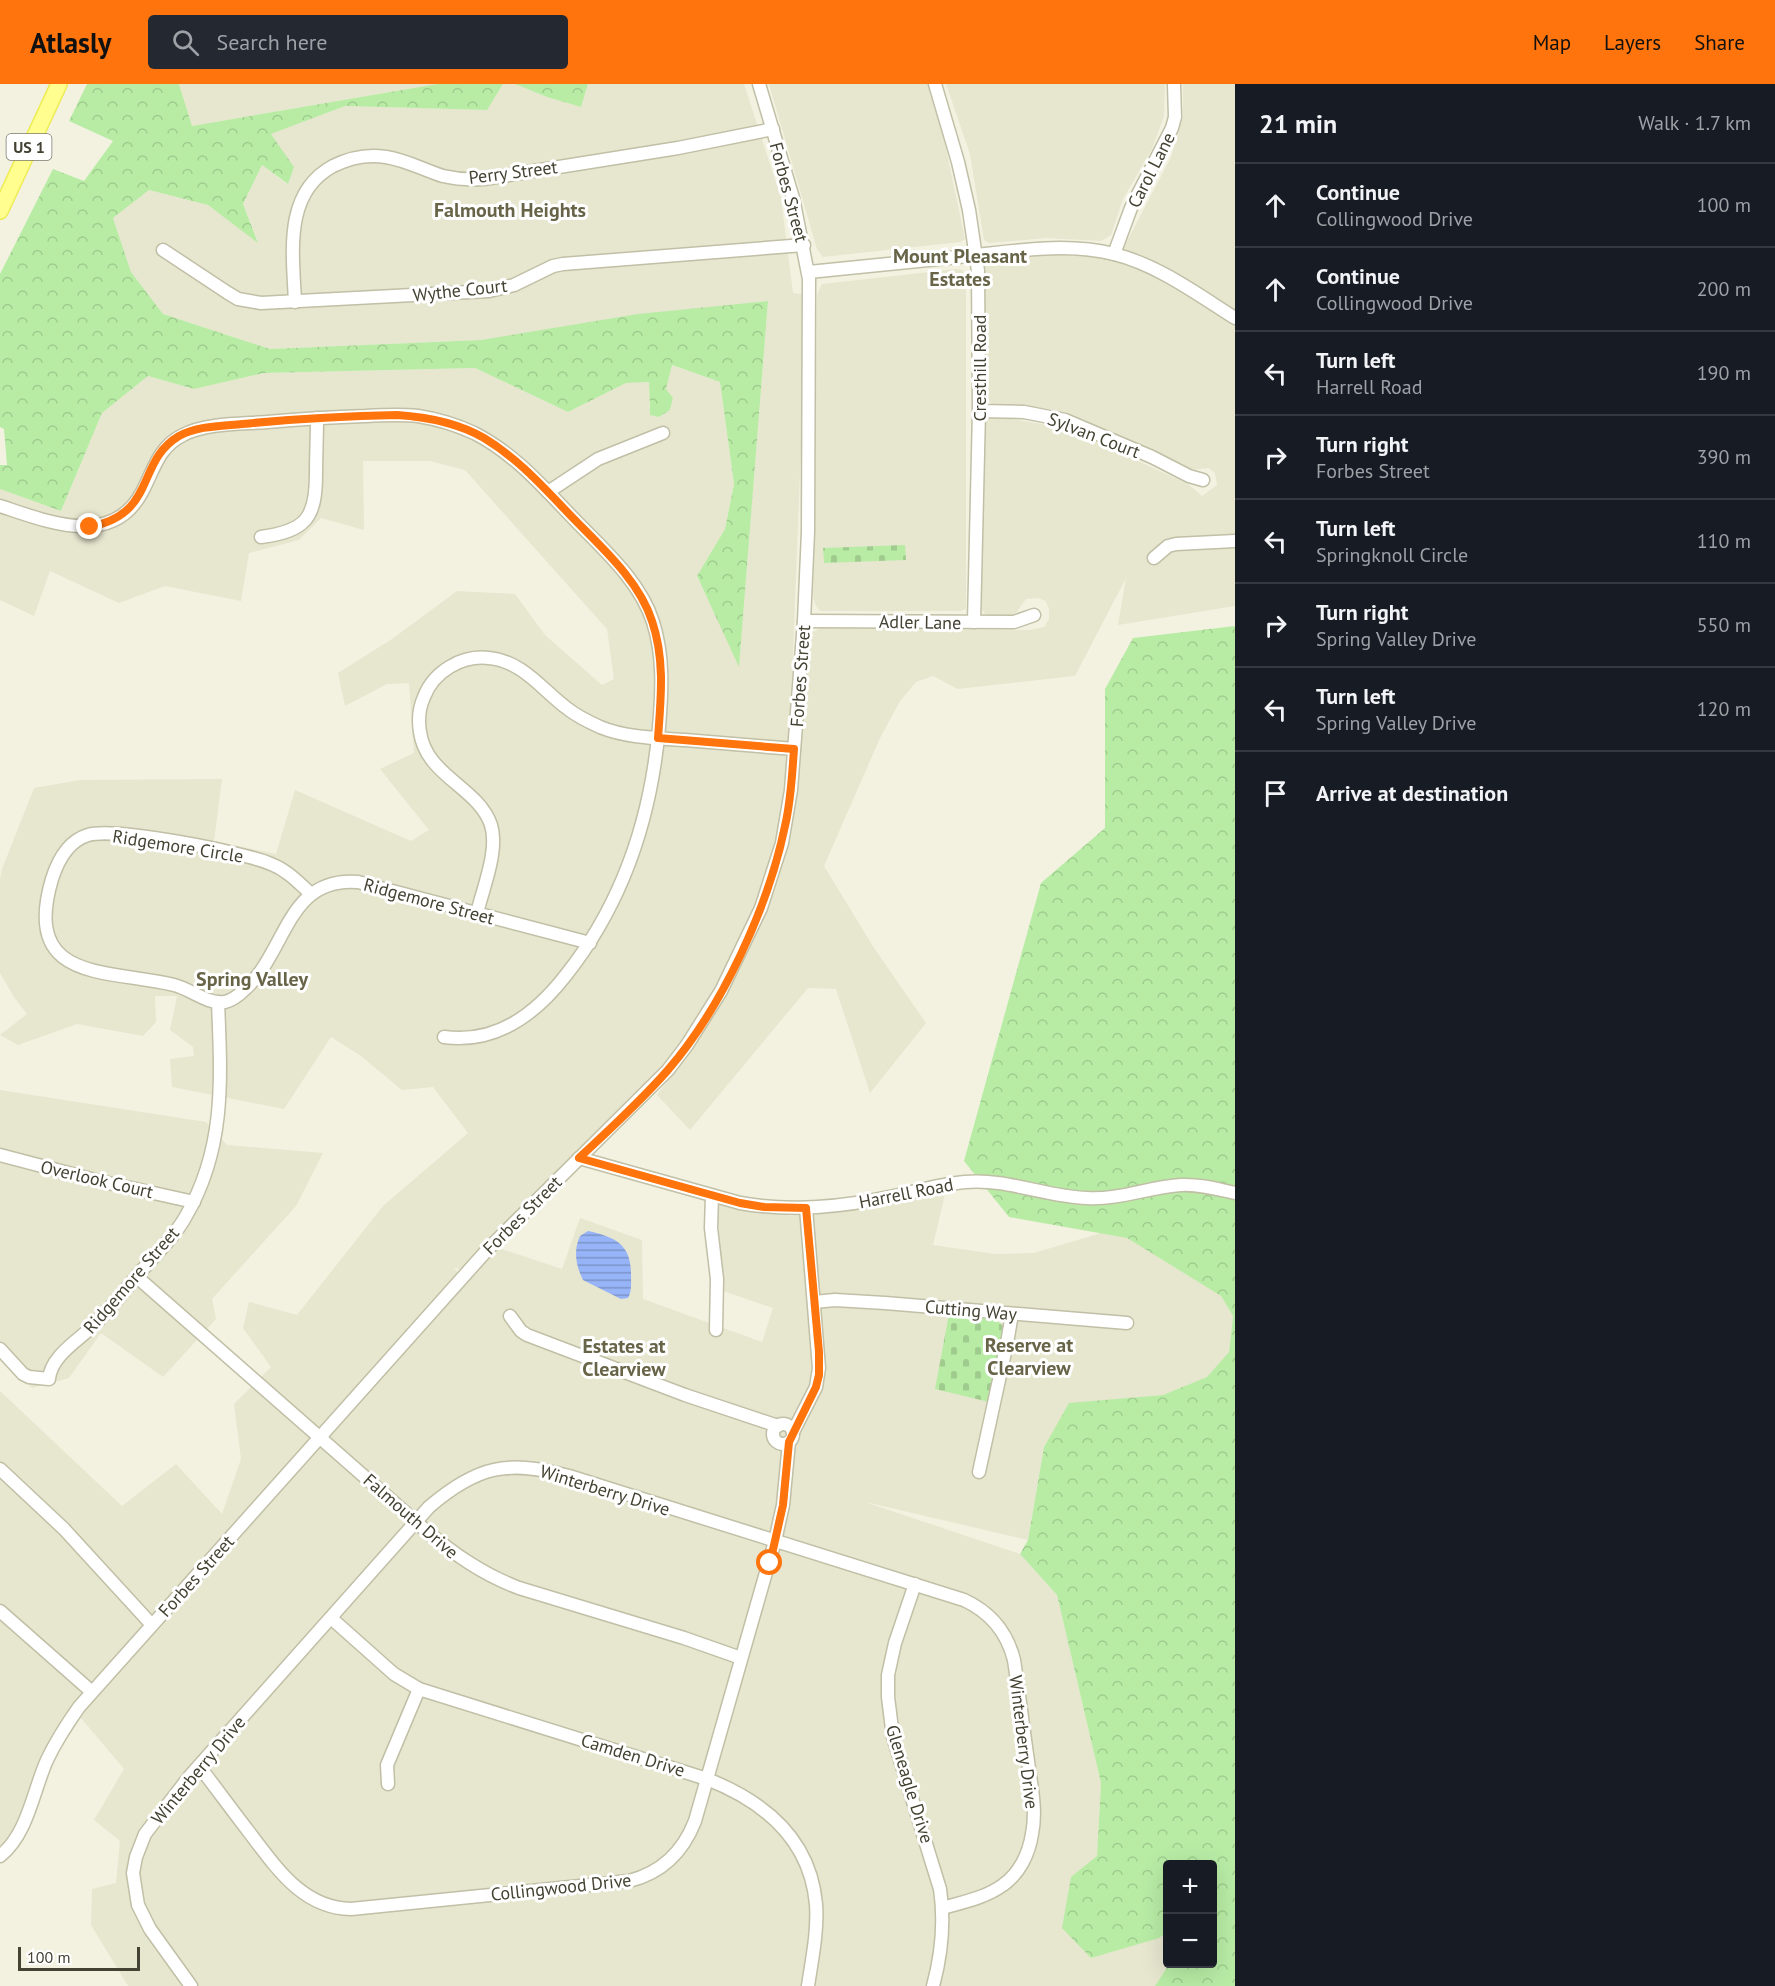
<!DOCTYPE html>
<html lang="en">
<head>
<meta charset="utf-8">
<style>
  body { margin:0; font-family:"PT Sans",sans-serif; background:#242831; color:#f1f3f6 }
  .controls { position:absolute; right:18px; bottom:18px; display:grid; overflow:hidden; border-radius:6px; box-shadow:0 6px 24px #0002 }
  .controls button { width:54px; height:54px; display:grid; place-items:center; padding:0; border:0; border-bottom:2px solid #363941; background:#171b24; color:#f1f3f6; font:30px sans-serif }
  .scale { position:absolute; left:18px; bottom:15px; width:122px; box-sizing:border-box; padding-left:6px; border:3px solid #444232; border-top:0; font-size:16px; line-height:21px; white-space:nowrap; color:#444232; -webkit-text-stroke:4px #fff; paint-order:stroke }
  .stop { position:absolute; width:18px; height:18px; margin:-14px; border:4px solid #ff740c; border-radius:50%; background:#fff }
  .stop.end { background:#ff740c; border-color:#fff; box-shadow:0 2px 6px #0008 }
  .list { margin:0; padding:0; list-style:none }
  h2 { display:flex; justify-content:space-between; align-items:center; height:78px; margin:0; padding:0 24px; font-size:26px }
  h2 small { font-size:20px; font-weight:400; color:#9ea1a6 }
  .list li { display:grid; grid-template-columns:39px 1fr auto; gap:18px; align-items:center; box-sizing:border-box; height:84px; padding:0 24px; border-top:2px solid #363941 }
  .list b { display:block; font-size:22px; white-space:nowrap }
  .list p { margin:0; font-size:20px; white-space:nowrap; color:#9ea1a6 }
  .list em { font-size:20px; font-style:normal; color:#9ea1a6 }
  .icon { flex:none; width:33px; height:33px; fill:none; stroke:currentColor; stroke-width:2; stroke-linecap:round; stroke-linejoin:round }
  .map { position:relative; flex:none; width:1235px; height:1902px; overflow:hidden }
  header { display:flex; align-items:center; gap:36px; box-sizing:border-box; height:84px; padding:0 30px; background:#ff740c; color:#111 }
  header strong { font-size:28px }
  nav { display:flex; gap:33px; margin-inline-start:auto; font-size:21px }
  .search { width:420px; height:54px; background:#242831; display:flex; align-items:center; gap:15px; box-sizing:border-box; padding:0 21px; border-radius:6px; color:#9ea1a6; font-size:22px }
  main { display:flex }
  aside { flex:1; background:#171b24 }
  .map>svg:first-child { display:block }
</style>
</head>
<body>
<header>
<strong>Atlasly</strong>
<div class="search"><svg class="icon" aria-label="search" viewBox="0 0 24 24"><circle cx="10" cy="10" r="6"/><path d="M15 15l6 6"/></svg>Search here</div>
<nav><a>Map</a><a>Layers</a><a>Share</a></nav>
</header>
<main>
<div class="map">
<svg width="1235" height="1902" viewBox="0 0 1235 1902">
  <defs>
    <pattern id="forest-crowns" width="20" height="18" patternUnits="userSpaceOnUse" patternTransform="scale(1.5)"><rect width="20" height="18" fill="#b8eca5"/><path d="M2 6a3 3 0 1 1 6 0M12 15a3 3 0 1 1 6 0" fill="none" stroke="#9fcc8e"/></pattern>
    <pattern id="cemetery-stones" width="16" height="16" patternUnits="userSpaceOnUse" patternTransform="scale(1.5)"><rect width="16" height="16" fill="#b8eca5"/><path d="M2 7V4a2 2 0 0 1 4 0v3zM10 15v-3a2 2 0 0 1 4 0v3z" fill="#9fcc8e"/></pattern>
    <pattern id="water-rules" width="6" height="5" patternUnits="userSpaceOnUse" patternTransform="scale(1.5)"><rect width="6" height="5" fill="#96b4f7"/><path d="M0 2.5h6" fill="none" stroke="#7c94c9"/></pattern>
  </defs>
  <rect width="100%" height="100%" fill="#f3f2e1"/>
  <g fill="#e7e6cf">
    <polygon points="179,0 437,0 192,42"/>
    <polygon points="503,0 515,0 547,13 581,23 588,0 744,0 781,114 793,209 807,211 788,697 772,784 749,838 712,914 680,963 643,1007 460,1185 454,1184 465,1197 496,1163 562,1185 580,1134 642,1156 643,1215 762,1258 773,1224 723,1207 717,1117 759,1127 791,1132 832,1129 926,1112 946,1106 933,1161 995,1170 1034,1169 1101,1149 1127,1154 1221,1212 1233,1232 1229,1268 1208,1293 1163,1311 1069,1320 1044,1363 1028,1456 865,1418 1020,1470 1057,1511 1101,1699 1097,1772 1071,1794 1159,1854 1167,1848 1169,1880 1155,1902 128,1902 91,1841 92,1805 116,1799 120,1757 94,1736 124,1685 81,1634 51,1679 0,1777 0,1307 122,1422 176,1380 222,1430 241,1375 234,1320 271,1283 243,1244 249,1218 297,1231 383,1122 468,1049 433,1003 402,1006 361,972 331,953 284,1025 172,1003 170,975 194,972 193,963 170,946 177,912 155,912 156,938 143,952 77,940 18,961 0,951 27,930 14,913 0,889 0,795 2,785 34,704 80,696 222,695 214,757 276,770 295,706 411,757 429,746 380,685 414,669 409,599 387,600 345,622 338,589 392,555 457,507 515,510 545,551 602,601 614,595 607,545 465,386 430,377 363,377 364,446 321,434 299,456 249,469 241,517 165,502 119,519 50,487 34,532 0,516 0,405 61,427 102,329 148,292 194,305 264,289 475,284 568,328 626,299 649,298 649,324 659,333 670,326 673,314 666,305 671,281 720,298 734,400 725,445 697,493 739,581 768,217 481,256 270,265 163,230 131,188 113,134 149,106 208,121 258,158 243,120 262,81 287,100 270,50 345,22 486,26"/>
    <polygon points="769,0 929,0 941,41 965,155 960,158 823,173 817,165"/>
    <polygon points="946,0 1165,0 1164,32 1152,65 1123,115 1111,151 1101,157 1046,154 989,159 984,156 970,70"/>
    <polygon points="1183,0 1235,0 1235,522 1118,541 1126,494 1075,592 958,605 933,592 916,598 900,617 880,654 824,782 874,864 926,939 870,1009 836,905 808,904 690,1046 657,1011 702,951 745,872 778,791 811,549 821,544 1030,546 1044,543 1049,535 1049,525 1046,517 1038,514 1026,515 1015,530 1005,533 989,532 984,529 980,521 984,336 988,333 1000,333 1066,344 1188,400 1202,412 1217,401 1215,389 1209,384 1191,386 1051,325 992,320 984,312 981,178 1124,163 1171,73 1183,34"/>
    <polygon points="956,185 963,186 966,195 966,525 960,527 820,527 816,522 813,513 817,211 819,206 822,200"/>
    <polygon points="0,1006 206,1038 227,1061 323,1069 296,1122 212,1215 216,1235 163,1293 101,1249 69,1294 32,1304 0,1272"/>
  </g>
  <g fill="url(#forest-crowns)">
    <polygon points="87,0 179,0 192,42 437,0 503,0 487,26 345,22 271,50 294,83 288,100 262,81 243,120 258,159 208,121 149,106 113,134 131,188 163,230 270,265 481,256 638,230 768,217 739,583 697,492 725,445 734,400 720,298 672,281 666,305 673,314 670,326 659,333 650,331 649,298 626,299 568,328 475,284 264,289 194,305 148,292 102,329 61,427 0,405 0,381 7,381 4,345 0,343 0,190 53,85 84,97 113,57 69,37"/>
    <polygon points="515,0 588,0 581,23 547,13"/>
    <polygon points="1235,542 1235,1902 1155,1902 1169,1880 1185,1880 1202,1884 1205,1880 1212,1880 1213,1869 1217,1863 1213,1854 1212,1780 1168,1780 1167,1848 1159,1854 1091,1874 1062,1844 1071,1793 1097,1772 1101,1699 1057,1511 1020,1470 1028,1456 1044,1363 1069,1319 1163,1311 1207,1293 1229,1268 1233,1232 1221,1212 1127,1154 1009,1133 964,1077 1041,799 1105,744 1105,605 1133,554"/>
  </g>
  <g fill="url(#cemetery-stones)">
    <polygon points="905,461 906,476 824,479 823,464"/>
    <polygon points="949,1230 996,1236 1003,1242 1004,1252 989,1318 935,1305"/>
  </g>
  <path fill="url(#water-rules)" d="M588 1147C615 1153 631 1160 631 1190 631 1199 632 1207 628 1214L621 1215 583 1196C576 1182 573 1167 580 1152Z"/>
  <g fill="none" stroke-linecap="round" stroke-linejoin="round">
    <defs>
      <g id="minor">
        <polyline points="935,0 958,78 969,126 978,187 979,327 974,538"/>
        <polyline points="163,166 228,209 238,215 261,219 489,207 514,201 553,182 563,180 804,161"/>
        <polyline points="1114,170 1131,124 1172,44 1175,33 1174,0"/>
        <path d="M809 188C862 183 915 177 968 172 1016 167 1066 158 1114 170 1158 181 1197 210 1235 234"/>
        <path d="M295 218C293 170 283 109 333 82 349 74 368 70 386 73 406 76 424 86 443 92 456 95 470 96 484 95L678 64 773 45"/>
        <polyline points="979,327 1024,328 1065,336 1152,373 1189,392 1203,396"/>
        <polyline points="548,408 598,375 663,349"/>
        <path d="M0 422C46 437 112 465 142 408 154 386 158 363 183 351 205 339 242 340 267 338 300 335 332 333 365 332 383 331 400 330 418 332 437 335 457 341 474 349 514 369 543 403 574 435 603 465 640 497 653 538 664 573 662 607 659 643 651 734 623 819 566 891 535 931 496 960 444 953"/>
        <path d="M261 453C306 447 316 434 316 390 316 371 317 353 317 334"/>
        <polyline points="1154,474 1168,462 1176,460 1235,457"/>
        <polyline points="804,537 1014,538 1034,531"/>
        <path d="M311 810C298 798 287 786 271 780 243 768 115 743 88 751 68 757 58 776 52 795 21 899 108 885 174 901 191 905 208 921 225 918 233 916 239 911 244 906 287 869 286 792 358 798L590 859"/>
        <path d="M477 829C483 804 499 766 491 741 478 703 426 692 420 648 418 636 419 624 424 613 434 587 462 571 489 574 523 577 543 607 568 625 578 633 589 638 600 643 627 654 657 654 685 656 722 659 758 662 794 665"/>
        <polyline points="0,1071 95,1096 194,1118"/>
        <path d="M579 1074 740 1119C792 1128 842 1123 894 1112 917 1107 941 1100 965 1098 1006 1094 1046 1113 1087 1114 1119 1116 1149 1103 1181 1101 1199 1100 1217 1105 1235 1109"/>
        <polyline points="712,1112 711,1144 717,1195 716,1246"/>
        <path d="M137 1193 424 1445C454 1470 482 1490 519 1504L684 1554 741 1574"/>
        <polyline points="814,1218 835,1216 885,1219 1127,1239"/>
        <polyline points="510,1232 521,1247 527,1251 685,1311 778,1342"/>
        <path d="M0 1265 23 1290 29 1293 49 1295C51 1270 83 1254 98 1237 114 1220 128 1202 143 1185 158 1168 175 1152 186 1132 226 1063 221 994 218 918"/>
        <circle cx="783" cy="1350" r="10"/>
        <polyline points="793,1348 816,1303 819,1284 806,1124"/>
        <polyline points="0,1385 64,1445 152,1541"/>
        <polyline points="979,1388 1007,1259 1012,1230"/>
        <path d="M915 1500 895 1559 888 1591V1613L893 1653 940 1805C945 1839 942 1869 933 1902"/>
        <polyline points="0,1527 92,1608"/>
        <path d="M331 1534 394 1590 419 1605 707 1695C763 1717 810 1754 816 1820 818 1847 812 1875 808 1902"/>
        <path d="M199 1682C216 1704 232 1726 249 1748 276 1783 302 1824 351 1825L629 1797C661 1789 683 1768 695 1737L775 1457 783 1421 789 1358"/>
        <polyline points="388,1700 387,1681 419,1605"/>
        <path d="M0 1772C28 1750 33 1707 47 1676 56 1657 67 1640 79 1623L488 1165 668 986 687 961 721 907 761 824 782 759 791 706 804 537 808 448 809 195 793 114 759 0"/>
        <path d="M191 1902 150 1845 138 1821 133 1789 136 1773 145 1750 189 1693 429 1423C478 1381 508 1376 569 1392L964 1516C990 1528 1007 1548 1014 1576 1019 1609 1023 1643 1028 1677 1031 1701 1037 1726 1032 1750 1029 1770 1019 1790 1003 1801 985 1814 963 1818 943 1824"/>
      </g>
      <polyline id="major" points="0,127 59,0"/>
    </defs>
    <use href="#minor" stroke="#c1bfa6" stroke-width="15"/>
    <use href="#major" stroke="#eeeb53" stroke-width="18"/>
    <use href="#minor" stroke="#fff" stroke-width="12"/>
    <use href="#major" stroke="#fffe8e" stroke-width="15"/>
  </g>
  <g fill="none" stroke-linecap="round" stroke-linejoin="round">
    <path stroke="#ff740c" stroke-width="8" d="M90 443C158 429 135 378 179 352 197 342 221 342 242 340 293 335 345 332 397 331 428 333 458 339 484 354 519 375 545 405 572 433 601 463 639 496 652 537 665 575 661 614 658 654L794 665C792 691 791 717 785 742 768 824 722 924 667 987 640 1018 609 1046 579 1074L740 1119 764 1123 806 1124 819 1268V1291L816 1303 789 1358 783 1421 770 1479"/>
  </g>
  <g text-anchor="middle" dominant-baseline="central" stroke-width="6" stroke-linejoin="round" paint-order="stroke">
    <rect fill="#fff" stroke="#7c7b70" stroke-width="1.5" x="6.5" y="50" width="45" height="26" rx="4.5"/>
    <g font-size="16" font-weight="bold" fill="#444232">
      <text x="29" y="63">US 1</text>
    </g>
    <g font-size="18" fill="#444232" stroke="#fff">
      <text transform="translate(1151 86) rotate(-63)">Carol Lane</text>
      <text transform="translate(513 88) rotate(-7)">Perry Street</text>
      <text transform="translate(789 108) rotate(75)">Forbes Street</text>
      <text transform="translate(460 206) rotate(-6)">Wythe Court</text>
      <text transform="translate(979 284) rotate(-90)">Cresthill Road</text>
      <text transform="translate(1094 351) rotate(21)">Sylvan Court</text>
      <text transform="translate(920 538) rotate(1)">Adler Lane</text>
      <text transform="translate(800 592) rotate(-86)">Forbes Street</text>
      <text transform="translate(178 762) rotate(9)">Ridgemore Circle</text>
      <text transform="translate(429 817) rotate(15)">Ridgemore Street</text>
      <text transform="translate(97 1095) rotate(13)">Overlook Court</text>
      <text transform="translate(906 1109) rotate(-11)">Harrell Road</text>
      <text transform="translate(522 1131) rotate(-45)">Forbes Street</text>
      <text transform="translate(131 1196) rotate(-49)">Ridgemore Street</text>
      <text transform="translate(971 1226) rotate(5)">Cutting Way</text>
      <text transform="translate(605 1406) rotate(17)">Winterberry Drive</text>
      <text transform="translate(411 1432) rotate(41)">Falmouth Drive</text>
      <text transform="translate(196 1492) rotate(-48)">Forbes Street</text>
      <text transform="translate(1024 1658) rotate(83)">Winterberry Drive</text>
      <text transform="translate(633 1671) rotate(17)">Camden Drive</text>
      <text transform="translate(198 1686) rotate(-50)">Winterberry Drive</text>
      <text transform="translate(910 1700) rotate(73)">Gleneagle Drive</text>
      <text transform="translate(561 1803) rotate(-6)">Collingwood Drive</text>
    </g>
    <g font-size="20" font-weight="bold" fill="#686448" stroke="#fff">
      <text x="510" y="126">Falmouth Heights</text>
      <text x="960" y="172">Mount Pleasant<tspan x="960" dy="23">Estates</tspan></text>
      <text x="252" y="895">Spring Valley</text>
      <text x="1029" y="1261">Reserve at<tspan x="1029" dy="23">Clearview</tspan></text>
      <text x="624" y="1262">Estates at<tspan x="624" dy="23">Clearview</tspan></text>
    </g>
  </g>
</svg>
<div class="controls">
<button>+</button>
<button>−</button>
</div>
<div class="scale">100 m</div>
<div class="stop" style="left:770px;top:1479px"></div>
<div class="stop end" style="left:90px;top:443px"></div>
</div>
<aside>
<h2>21 min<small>Walk · 1.7 km</small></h2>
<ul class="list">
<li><svg class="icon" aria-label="ahead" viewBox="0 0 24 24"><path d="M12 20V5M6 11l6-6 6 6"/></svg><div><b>Continue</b><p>Collingwood Drive</p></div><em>100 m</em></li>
<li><svg class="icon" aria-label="ahead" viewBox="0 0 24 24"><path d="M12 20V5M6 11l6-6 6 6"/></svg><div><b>Continue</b><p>Collingwood Drive</p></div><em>200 m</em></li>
<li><svg class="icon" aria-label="left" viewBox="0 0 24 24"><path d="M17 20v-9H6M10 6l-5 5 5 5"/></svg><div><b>Turn left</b><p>Harrell Road</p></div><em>190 m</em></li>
<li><svg class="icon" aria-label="right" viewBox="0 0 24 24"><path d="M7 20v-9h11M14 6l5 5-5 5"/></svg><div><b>Turn right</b><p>Forbes Street</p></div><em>390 m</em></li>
<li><svg class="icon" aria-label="left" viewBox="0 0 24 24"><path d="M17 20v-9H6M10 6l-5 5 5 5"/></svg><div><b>Turn left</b><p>Springknoll Circle</p></div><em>110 m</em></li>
<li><svg class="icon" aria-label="right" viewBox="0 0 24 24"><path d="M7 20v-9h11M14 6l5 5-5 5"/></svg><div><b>Turn right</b><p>Spring Valley Drive</p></div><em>550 m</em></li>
<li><svg class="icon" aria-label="left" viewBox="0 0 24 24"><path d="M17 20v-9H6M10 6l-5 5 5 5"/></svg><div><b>Turn left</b><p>Spring Valley Drive</p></div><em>120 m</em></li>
<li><svg class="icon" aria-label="arrive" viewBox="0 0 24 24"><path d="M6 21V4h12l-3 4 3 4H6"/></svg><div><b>Arrive at destination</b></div></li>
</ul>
</aside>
</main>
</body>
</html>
